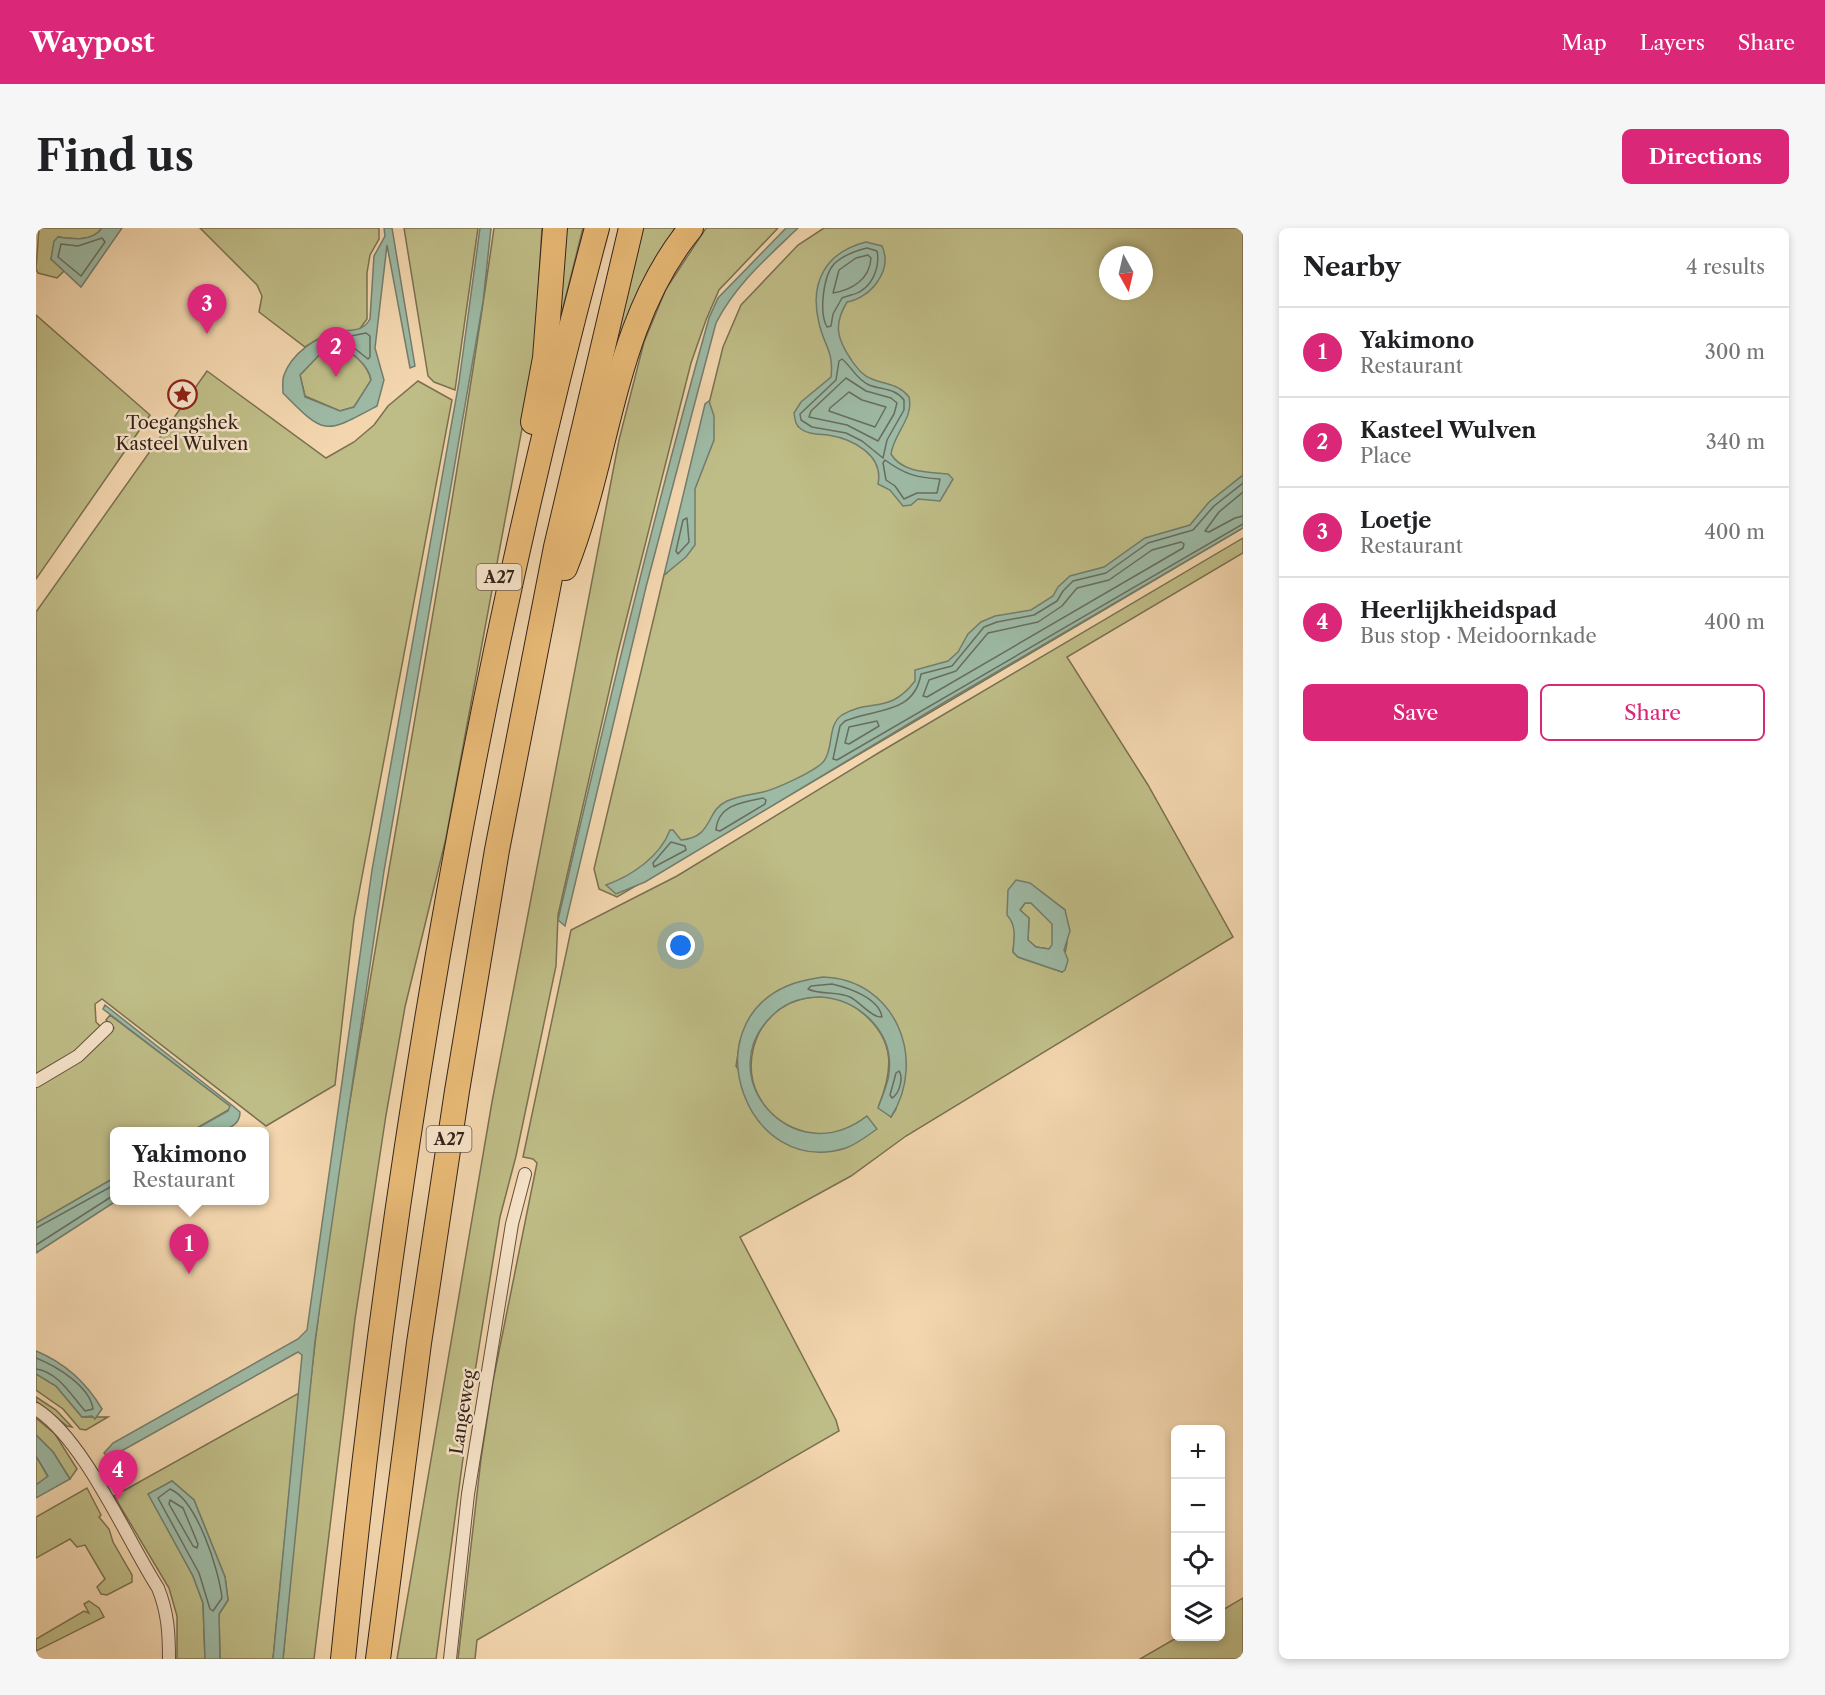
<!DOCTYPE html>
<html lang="en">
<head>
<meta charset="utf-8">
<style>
  body { margin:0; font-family:"Libre Caslon Text",serif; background:#f6f6f6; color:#202124 }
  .controls { position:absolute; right:18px; bottom:18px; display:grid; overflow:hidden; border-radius:9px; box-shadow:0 3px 9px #0003 }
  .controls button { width:54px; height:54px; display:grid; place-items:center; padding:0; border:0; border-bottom:2px solid #e0e0e0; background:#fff; color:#202124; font:30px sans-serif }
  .compass { position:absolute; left:1063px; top:18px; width:54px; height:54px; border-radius:50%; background:#fff; box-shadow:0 3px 9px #0003; rotate:172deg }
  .you { position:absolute; left:645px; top:718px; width:21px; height:21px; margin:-15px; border:4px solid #fff; border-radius:50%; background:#1a73e8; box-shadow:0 0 0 9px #1a73e833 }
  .badge { display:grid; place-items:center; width:39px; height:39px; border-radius:50%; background:#db2777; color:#fff; font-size:20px; font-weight:700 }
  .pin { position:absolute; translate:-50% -50px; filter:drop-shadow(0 2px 3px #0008) }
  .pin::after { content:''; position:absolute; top:32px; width:21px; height:18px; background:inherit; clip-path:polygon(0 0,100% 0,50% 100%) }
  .popup { position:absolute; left:74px; top:899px; width:159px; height:78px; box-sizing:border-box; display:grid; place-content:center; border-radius:9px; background:#fff; filter:drop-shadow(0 2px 4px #0005); font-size:20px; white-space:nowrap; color:#757577 }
  .popup b { font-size:22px; color:#202124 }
  .popup::after { content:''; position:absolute; left:50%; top:100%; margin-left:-12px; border:12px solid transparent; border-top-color:#fff }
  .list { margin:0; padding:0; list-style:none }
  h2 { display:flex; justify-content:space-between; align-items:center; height:78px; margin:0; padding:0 24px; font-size:26px }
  h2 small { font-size:20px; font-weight:400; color:#757577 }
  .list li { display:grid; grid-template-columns:39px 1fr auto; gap:18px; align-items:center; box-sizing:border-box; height:90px; padding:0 24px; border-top:2px solid #e0e0e0 }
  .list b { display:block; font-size:22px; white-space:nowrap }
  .list p { margin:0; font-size:20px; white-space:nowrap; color:#757577 }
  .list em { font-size:20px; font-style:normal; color:#757577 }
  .actions { display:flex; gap:12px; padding:18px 24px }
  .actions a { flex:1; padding:14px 0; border:2px solid #db2777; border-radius:9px; text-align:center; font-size:21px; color:#db2777 }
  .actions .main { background:#db2777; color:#fff }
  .icon { flex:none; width:33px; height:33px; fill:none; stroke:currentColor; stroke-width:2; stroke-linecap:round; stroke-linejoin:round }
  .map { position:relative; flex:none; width:1207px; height:1431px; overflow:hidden; border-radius:9px }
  header { display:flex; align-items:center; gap:36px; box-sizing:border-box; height:84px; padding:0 30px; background:#db2777; color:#fff }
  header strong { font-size:28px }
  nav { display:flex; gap:33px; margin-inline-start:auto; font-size:21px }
  .intro { display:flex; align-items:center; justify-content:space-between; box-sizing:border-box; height:144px; padding:0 36px }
  h1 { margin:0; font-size:42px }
  .button { padding:15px 27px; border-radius:9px; background:#db2777; color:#fff; font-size:21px; font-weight:700 }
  main { display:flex; gap:36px; padding:0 36px }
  aside { flex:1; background:#fff; border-radius:9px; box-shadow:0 3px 9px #0003 }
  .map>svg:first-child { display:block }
</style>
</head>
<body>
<header>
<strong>Waypost</strong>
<nav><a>Map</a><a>Layers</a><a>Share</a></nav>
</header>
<div class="intro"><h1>Find us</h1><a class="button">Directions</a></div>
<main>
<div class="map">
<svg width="1207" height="1431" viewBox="0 0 1207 1431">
  <rect width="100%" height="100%" fill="#f3d6ae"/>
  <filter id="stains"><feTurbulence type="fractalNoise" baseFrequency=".00333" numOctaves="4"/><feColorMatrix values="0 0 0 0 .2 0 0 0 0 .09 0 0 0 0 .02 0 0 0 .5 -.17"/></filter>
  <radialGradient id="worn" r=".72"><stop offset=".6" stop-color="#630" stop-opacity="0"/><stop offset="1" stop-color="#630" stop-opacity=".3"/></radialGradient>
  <g fill="#bfbd87" stroke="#7a7051" stroke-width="1.5" fill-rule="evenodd">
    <path d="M3 0H66C57 14 36 11 22 9L15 31 28 43 21 50 2 45 0 41Z"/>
    <polygon points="164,0 343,0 343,11 334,27 331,45 331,91 323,102 302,104 282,111 269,119 223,84 226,68 221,57"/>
    <polygon points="368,0 442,0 419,162 398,154 392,148"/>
    <path d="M458 0H506L498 136 410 610 369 779 350 887 319 1091 278 1431H247C262 1269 277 1107 302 947 352 631 413 317 458 0Z"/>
    <polygon points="527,0 547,0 520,108"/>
    <polygon points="605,0 639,0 613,48 566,163"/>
    <polygon points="670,0 742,0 683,62 670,92 655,135 582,424 522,687 520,738 480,928 464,989 437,1156 400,1431 361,1431 456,874 583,212 608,114 630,61"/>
    <path d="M788 0H1207V300L581 669 563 661 558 641 628 347 631 345 687 119 705 77 762 17ZM1072 27H1108V63H1072Z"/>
    <polygon points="0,87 114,187 0,351"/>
    <path d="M300 117C315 122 333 137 335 153L318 179 304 183 269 168 264 147 286 124Z"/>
    <polygon points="171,143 290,230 318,214 338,197 352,178 382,153 416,172 318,691 299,857 230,898 66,771 59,776 60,794 65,799 38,824 0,846 0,384"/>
    <path d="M1207 310V325L1031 429 1112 557 1197 709 870 908 815 948 704 1009 800 1192 803 1203 441 1412 439 1431H422L445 1231 457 1153 501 935 497 931 487 929 535 702 641 648 844 524ZM1004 663 1029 682 1031 714 1026 744 982 729 977 724 979 705 972 676 973 668ZM809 753C830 768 856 782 865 807L860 881 855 889 843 877C857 842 859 814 829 787 820 779 809 772 798 770 711 756 682 873 763 902 787 911 811 903 831 888L786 924 751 916 700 838 704 813 719 784Z"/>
    <polygon points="989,675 995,675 1017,696 1017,717 1013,721 1000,719 992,712 993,690 984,682"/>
    <path d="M74 787 194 878V881L156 903 78 904V950L0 995V858C31 843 55 825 78 800L70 792Z"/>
    <polygon points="0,1146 20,1158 46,1189 72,1189 50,1202 44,1201 27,1181 0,1162"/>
    <polygon points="263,1165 237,1431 184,1431 183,1386 192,1372 189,1349 158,1272 136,1253 113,1266 157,1348 167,1375 169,1431 141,1431 141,1388 133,1360 78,1268"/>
    <polygon points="0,1169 20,1182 36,1199 31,1198 0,1173"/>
    <polygon points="0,1190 19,1206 41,1241 34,1251 17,1224 0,1207"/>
    <polygon points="0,1228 12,1249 0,1257"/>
    <polygon points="51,1260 65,1287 63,1289 73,1301 77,1314 96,1347 96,1354 71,1367 65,1366 61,1359 69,1351 49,1317 41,1319 34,1311 0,1330 0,1289"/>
    <polygon points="1207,1370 1207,1431 1104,1431 1142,1409 1184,1408 1185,1383"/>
    <polygon points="53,1373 63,1380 68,1389 0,1423 0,1411 48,1383 53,1385 48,1376"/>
  </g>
  <g fill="#9dbaa5" stroke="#737d6e" stroke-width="1.5" fill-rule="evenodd">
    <path d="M66 0H86L45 59 15 31 18 13 22 9C36 11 56 14 66 0Z"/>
    <path d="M348 0H356L379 138 374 140 351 17 339 120 348 152 341 178C289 206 289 208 247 165 247 160 246 152 248 147 256 125 280 109 301 104 315 101 326 105 334 91L338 28 349 8ZM300 117C314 122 333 137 335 152L318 179 304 183 269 169 264 147 286 124Z"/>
    <polygon points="444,0 455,0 447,74 348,643 303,946 279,1113 247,1431 237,1431 266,1127 262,1124 73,1230 68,1225 77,1215 262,1111 271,1102 336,642 423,154"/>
    <path d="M750 0H762C731 30 700 56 680 95L610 359 529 698 522 692C569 490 617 289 673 90L682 70Z"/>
    <path d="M830 14 846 18C857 42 835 70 811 74 797 97 801 111 816 133 822 141 827 148 836 151 851 157 863 156 873 169 878 190 858 205 855 226 866 245 893 244 912 246L917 251 904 273 882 271 875 277 867 278 854 262 842 256C848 227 817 211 792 207 783 206 773 207 765 201 759 197 759 191 758 185L765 174 795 149C798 123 788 118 783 95 773 54 790 24 830 14Z"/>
    <polygon points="673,173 678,188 678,212 659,261 659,317 650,329 628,347 669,176"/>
    <path d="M1207 247V300L909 474 609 654 580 666 570 657C595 648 624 629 634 602H637L645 612C678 609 669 583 691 573 703 568 714 567 727 564 740 561 780 543 788 533 798 520 791 497 806 487 834 470 853 487 879 453V442L912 433 922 424 932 406 945 394 959 388 995 382 1017 368 1022 359 1034 348 1068 339 1109 310 1154 297 1173 274Z"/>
    <path d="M980 652 994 655 1029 682 1034 703 1028 722 1032 732 1029 742 1026 744 982 729 977 724C978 710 981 698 971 687L972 662ZM989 675H995L1016 696V717L1013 721 1000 719 992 712 993 690 984 682Z"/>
    <path d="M787 749C859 751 892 831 855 889L842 880C846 868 852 857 853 845 858 804 824 772 785 769 769 768 751 774 739 785 671 845 756 946 831 888L841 901C831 908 821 916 810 920 711 951 656 799 751 758 762 753 775 751 787 749Z"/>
    <path d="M69 777 197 878 204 884C204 906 171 904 156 903L192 883 194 878 67 781Z"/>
    <polygon points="78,950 80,973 0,1025 0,995"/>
    <path d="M0 1123C29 1135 50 1154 66 1181L59 1191 56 1188 46 1189 20 1158 0 1146Z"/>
    <polygon points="0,1207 17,1224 34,1251 0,1270 0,1257 12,1248 0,1228"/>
    <polygon points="136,1253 158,1272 189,1349 192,1372 183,1386 184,1431 169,1431 167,1375 157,1348 112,1266"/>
  </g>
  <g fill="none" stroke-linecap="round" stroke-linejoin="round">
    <g stroke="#686e60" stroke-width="1.5">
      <polygon points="66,10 69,14 45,48 22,29 25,16 42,18"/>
      <path d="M831 20 841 23C844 37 838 55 825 63 819 67 812 67 806 70L797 86 795 98 791 99C783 85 787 48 798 36 807 27 819 23 831 20Z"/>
      <path d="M832 27 835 30C834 51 816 62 797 65L803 42 820 30Z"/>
      <polygon points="330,105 334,108 334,129 332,131 308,112 310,109"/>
      <path d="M806 131C816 139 820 151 833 157 846 162 859 160 868 172V182L851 212 847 230 826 213 810 205 776 199 765 192 764 186 800 152 803 133Z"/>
      <polygon points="810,150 830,163 855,170 861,175 858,186 842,213 811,197 773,189 775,183"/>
      <polygon points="813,164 826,172 850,179 839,199 793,183 794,180"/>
      <path d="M849 232C868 246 881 250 904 251L901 265H881L868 271 859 258 850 252 847 235Z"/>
      <path d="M1207 255 1178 278 1157 302 1112 315 1070 345 1037 353 1027 363 1021 373 998 387 961 394 948 399 916 438 885 446C878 487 839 480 809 493L804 498 797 531 801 532 1207 296"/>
      <polyline points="1207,264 1183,284 1169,303 1173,304 1199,290 1207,288"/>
      <polygon points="651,290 653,314 642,326 640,323 647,292"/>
      <polygon points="1145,314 1148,316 1147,320 891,469 887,468 893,452 920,443 952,405 1002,394 1026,378 1041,360 1073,352 1116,322"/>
      <polygon points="841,493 843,498 813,516 809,515 813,499"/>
      <path d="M727 570 730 572 729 576 684 603 680 602C682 577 706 574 727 570Z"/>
      <polygon points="635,614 649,618 650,622 618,639 617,635"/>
      <path d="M796 756C813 760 843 770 846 789 836 790 824 774 814 769 801 763 783 767 772 761L775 758Z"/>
      <path d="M863 843C868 850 863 866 856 870L854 867 860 845Z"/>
      <polyline points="0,1000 78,957"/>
      <polyline points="0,1017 78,967"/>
      <path d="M0 1130C20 1138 54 1158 57 1181L49 1183C35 1167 22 1144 0 1141"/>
      <path d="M134 1261C161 1272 183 1342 186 1370L177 1383 174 1381 163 1345 122 1270Z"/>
      <polygon points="134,1272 147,1280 162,1316 161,1320 157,1318 133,1276"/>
    </g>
    <defs>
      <g id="minor">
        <polyline points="0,853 42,828 71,800"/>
        <path d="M0 1181C48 1211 90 1310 122 1360 132 1385 133 1405 133 1431"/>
        <polyline points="414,1431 432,1266 476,996 489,946"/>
      </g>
      <g id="motorway">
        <polyline points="497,194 509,130 519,0"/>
        <path d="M529 340C574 228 576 96 655 0"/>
        <path d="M307 1431C355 949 435 468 561 0"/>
        <polyline points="342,1431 383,1115 421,863 461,622 520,319 595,0"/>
      </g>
    </defs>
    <use href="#minor" stroke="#644f40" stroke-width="14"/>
    <use href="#motorway" stroke="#34221b" stroke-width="26"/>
    <use href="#minor" stroke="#f7e4ca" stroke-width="12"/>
    <use href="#motorway" stroke="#eabb77" stroke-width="24"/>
  </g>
  <defs>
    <symbol id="sight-ring" viewBox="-11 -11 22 22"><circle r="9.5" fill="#f7e4ca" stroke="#8f2418" stroke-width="1.5"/><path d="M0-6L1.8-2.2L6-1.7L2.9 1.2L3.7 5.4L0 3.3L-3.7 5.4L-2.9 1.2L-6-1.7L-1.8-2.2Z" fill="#8f2418"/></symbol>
  </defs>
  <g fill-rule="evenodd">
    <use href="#sight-ring" x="130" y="150" width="33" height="33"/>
  </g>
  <g text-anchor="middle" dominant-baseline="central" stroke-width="5" stroke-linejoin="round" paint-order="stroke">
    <g fill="#f7e4ca" stroke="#6e5c50" stroke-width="1.5">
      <rect x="440.5" y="336" width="45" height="26" rx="4.5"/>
      <rect x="390.5" y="898" width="45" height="26" rx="4.5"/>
    </g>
    <g font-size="16" font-weight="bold" fill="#34221b">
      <text x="463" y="349">A27</text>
      <text x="413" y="911">A27</text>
    </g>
    <g font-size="18" fill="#34221b" stroke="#f7e4ca">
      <text x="146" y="195">Toegangshek<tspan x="146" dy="21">Kasteel Wulven</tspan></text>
    </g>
    <g font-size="18" fill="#34221b" stroke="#f7e4ca">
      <text transform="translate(427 1184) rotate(-81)">Langeweg</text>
    </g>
  </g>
  <rect width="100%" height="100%" filter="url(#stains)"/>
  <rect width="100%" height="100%" fill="url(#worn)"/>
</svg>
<div class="controls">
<button>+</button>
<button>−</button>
<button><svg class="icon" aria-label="locate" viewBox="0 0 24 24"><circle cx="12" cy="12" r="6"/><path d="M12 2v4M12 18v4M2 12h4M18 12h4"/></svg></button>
<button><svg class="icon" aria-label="layers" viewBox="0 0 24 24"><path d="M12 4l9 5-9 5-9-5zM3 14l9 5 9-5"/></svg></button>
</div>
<svg class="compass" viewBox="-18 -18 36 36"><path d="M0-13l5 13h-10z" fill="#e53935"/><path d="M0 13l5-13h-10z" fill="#757577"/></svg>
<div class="you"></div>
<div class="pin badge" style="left:153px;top:1046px">1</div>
<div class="popup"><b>Yakimono</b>Restaurant</div>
<div class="pin badge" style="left:300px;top:149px">2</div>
<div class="pin badge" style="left:171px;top:106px">3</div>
<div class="pin badge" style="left:82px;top:1272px">4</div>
</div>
<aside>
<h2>Nearby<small>4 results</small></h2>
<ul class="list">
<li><span class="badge">1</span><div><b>Yakimono</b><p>Restaurant</p></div><em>300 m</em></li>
<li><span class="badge">2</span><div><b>Kasteel Wulven</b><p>Place</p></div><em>340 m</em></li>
<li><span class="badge">3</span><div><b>Loetje</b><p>Restaurant</p></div><em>400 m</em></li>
<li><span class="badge">4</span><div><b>Heerlijkheidspad</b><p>Bus stop · Meidoornkade</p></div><em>400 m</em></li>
</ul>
<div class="actions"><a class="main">Save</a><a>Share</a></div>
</aside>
</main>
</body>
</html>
